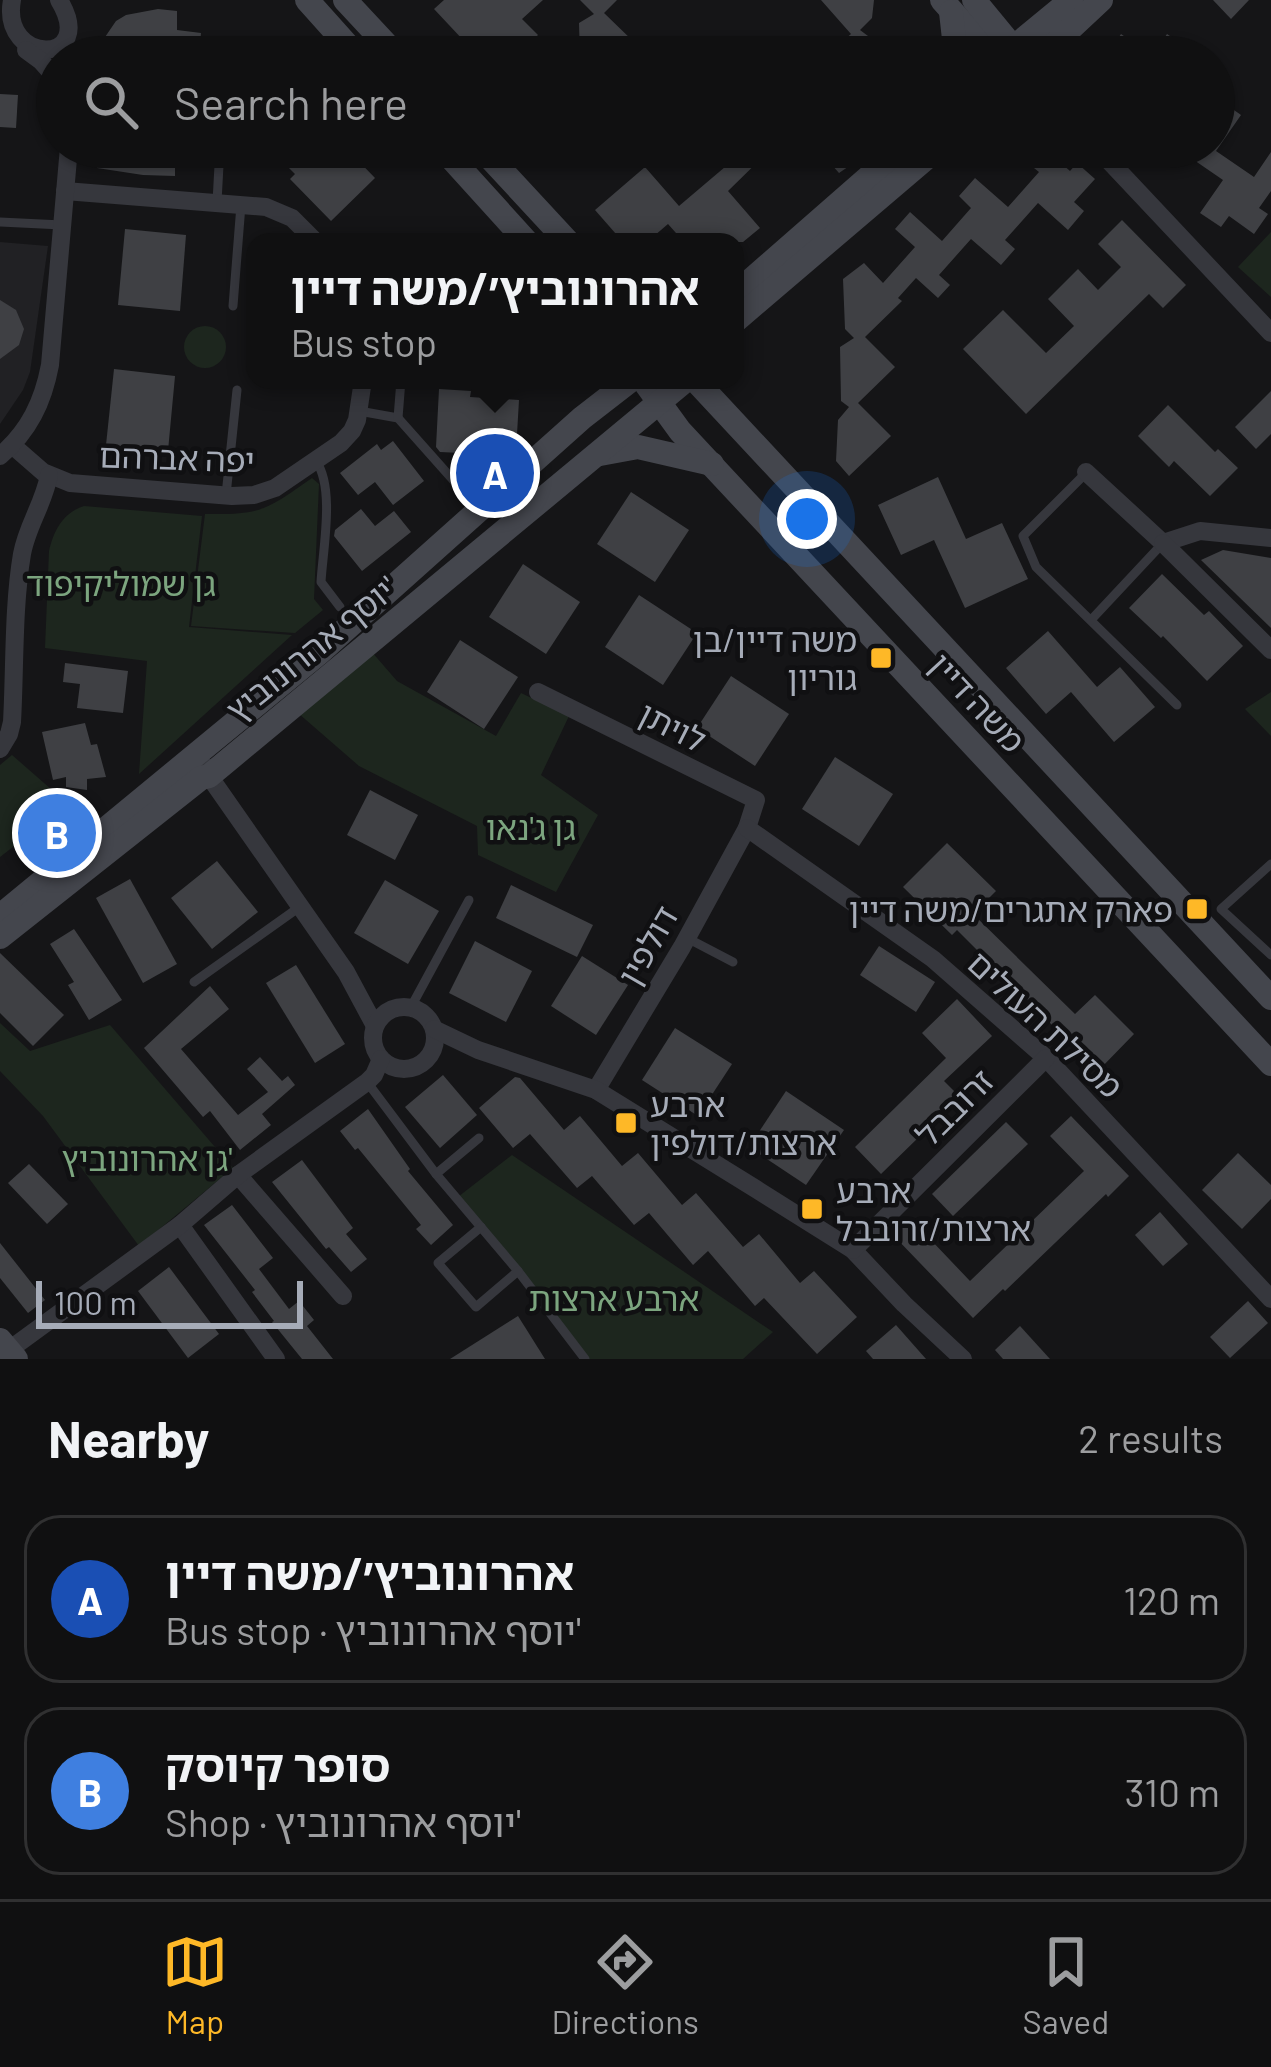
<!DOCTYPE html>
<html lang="en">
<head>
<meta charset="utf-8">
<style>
  body { margin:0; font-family:Barlow,"Noto Sans Hebrew",sans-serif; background:#19191a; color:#f1f3f6 }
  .scale { position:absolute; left:36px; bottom:30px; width:267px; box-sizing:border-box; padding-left:12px; border:6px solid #a6acb8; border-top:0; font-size:33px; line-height:42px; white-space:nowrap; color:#a6acb8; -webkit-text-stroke:9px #101012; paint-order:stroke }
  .you { position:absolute; left:807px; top:519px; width:42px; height:42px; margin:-30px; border:9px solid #fff; border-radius:50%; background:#1a73e8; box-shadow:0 0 0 18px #1a73e833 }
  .badge { display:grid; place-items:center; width:78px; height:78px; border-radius:50%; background:#feb827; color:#fff; font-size:39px; font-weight:700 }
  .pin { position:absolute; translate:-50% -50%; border:6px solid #fff; box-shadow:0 3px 12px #0006 }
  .popup { position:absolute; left:246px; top:233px; width:498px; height:156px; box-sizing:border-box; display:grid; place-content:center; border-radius:24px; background:#101011; filter:drop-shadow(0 3px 9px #0005); font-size:39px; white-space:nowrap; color:#9c9d9f }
  .popup b { font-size:45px; color:#f1f3f6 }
  .popup::after { content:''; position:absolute; left:50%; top:100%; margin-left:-24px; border:24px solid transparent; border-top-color:#101011 }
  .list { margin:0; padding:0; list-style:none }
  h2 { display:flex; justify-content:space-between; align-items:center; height:156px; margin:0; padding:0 48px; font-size:51px }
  h2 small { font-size:39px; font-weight:400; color:#9c9d9f }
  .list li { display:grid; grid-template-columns:78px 1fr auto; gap:36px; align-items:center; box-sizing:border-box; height:168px; margin:0 24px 24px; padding:0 24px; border:3px solid #303031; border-radius:36px }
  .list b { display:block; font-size:45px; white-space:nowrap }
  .list p { margin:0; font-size:39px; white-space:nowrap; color:#9c9d9f }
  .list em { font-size:39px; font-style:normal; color:#9c9d9f }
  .icon { flex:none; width:66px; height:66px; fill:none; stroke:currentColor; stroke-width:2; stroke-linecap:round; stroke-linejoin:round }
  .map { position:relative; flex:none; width:1271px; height:1359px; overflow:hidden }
  .search { position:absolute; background:#101011; box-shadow:0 3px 9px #0004; left:36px; right:36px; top:36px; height:132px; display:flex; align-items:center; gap:30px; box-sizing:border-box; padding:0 42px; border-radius:66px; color:#9c9d9f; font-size:45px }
  .sheet { height:540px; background:#101011 }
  nav { display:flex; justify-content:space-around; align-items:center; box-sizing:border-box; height:168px; border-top:3px solid #303031; background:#101011; font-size:33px; color:#9c9d9f }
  nav a { display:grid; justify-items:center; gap:6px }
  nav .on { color:#feb827 }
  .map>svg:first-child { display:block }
</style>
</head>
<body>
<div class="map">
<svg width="1271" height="1359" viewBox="0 0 1271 1359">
  <rect width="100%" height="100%" fill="#151517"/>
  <polygon fill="#212124" points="0,242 48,246 30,372 23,390 0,424"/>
  <g fill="#1d261e">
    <polygon points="1271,232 1271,297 1238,267"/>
    <circle cx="205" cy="347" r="21"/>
    <path d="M312 478 319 484 314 599 323 610 295 633 191 626 205 514C262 515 266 510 312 478Z"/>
    <path d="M84 506 202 516 189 627 292 635 139 774 147 661 45 648 49 551C54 530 63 513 84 506Z"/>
    <polygon points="371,651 397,681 496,736 521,693 569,716 541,775 598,815 556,892 478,855 477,826 359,766 298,713"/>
    <polygon points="1271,692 1271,736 1245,709"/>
    <polygon points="12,755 68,804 0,857 0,765"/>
    <polygon points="0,1023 30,1051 110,1025 233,1168 139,1246 43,1116 0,1071"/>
    <polygon points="512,1155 773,1332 743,1359 587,1359 454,1200"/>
  </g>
  <g fill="#3f4044">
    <polygon points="444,0 543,0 522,19 538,35 520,52 507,38 487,57 479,57 434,9"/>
    <polygon points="580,0 617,0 604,13 635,43 620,57 580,57 579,23 594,14"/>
    <polygon points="821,0 874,0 872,18 860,30 868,36 867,57 824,57 851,34"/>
    <polygon points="1213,0 1249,0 1231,19"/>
    <polygon points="158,9 177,11 177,30 201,33 199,57 101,57 103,40 116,21 126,15"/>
    <polygon points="1121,34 1152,56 1167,34 1186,47 1179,57 1116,57 1109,52"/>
    <polygon points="241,42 270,43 286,57 223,57"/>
    <polygon points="0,94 18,95 16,128 0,127"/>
    <polygon points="1220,100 1241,115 1216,151 1254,177 1271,152 1271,191 1259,208 1268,214 1254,234 1229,216 1221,227 1200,213 1223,180 1175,147 1210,147 1214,150 1214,109"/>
    <polygon points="99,147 187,147 185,167 175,167 175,176 143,175 97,168"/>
    <polygon points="303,147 310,147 320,158 325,153 333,161 346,148 375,178 331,221 290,179 295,174 285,164"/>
    <polygon points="718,147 773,147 728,191 760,228 743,242 684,242 668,224 647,242 623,242 595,210 645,167 679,206 732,161"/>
    <polygon points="816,147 861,147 861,158 839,173"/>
    <polygon points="1036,147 1043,147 1070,171 1077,163 1095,179 1074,202 1084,211 1068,230 1038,203 1005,240 1015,249 1001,265 971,239 939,275 950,285 938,298 916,278 898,298 902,301 865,337 895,367 858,403 891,436 849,476 836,461 838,420 849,407 841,401 840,347 854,338 845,329 843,279 864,263 883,283 915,247 895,229 910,212 942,241 971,208 959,196 975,178 1008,207 1039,172 1024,160"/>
    <polygon points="1122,220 1186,285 1163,308 1149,294 1026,414 963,349 1003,310 1046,353 1074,326 1048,299 1078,269 1098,290 1121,267 1098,244"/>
    <polygon points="125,229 186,235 180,311 118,305"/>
    <polygon points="0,300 16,310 24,329 19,345 0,359"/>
    <polygon points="114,369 175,376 168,451 106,445"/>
    <polygon points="439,389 471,391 470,397 519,400 516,451 461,448 461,453 440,452 436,447"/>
    <polygon points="1271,391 1271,434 1256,449 1235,427"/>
    <polygon points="1168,405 1215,452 1218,449 1238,468 1210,496 1174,461 1169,467 1138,436"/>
    <polygon points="393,441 424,481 393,505 375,482 358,495 340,473 377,444 381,450"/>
    <polygon points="938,477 966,539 1002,523 1028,579 965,608 934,540 901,555 878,505"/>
    <polygon points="631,492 689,530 655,582 597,544"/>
    <polygon points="361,509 375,526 394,511 411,532 362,571 334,536 335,530"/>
    <polygon points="1223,550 1271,558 1271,628 1201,560"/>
    <polygon points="523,564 580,602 546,654 489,617"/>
    <polygon points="1162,574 1204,615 1209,611 1243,646 1207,681 1163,636 1161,638 1129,608"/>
    <polygon points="639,595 697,633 663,685 605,647"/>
    <polygon points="1048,631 1097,687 1120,667 1155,707 1114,742 1071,692 1046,714 1006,668"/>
    <polygon points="460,640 518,677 484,729 427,692"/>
    <polygon points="65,663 128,671 123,713 77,708 80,684 63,682"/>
    <polygon points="731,676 789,714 755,766 697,728"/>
    <polygon points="85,723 91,745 97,744 106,777 87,779 87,790 66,787 66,777 53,780 42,732"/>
    <polygon points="835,757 893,794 859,846 802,809"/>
    <polygon points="370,790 418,815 395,860 347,835"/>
    <polygon points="74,803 89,821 52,852 37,833"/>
    <polygon points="947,843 996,891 973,914 1075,1014 1095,995 1134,1034 1098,1071 957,930 952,935 903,887"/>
    <polygon points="217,861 258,912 212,949 171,898"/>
    <polygon points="130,879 177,964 143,983 96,898"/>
    <polygon points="385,880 439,911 408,964 354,933"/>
    <polygon points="511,885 593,925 577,957 496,918"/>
    <polygon points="74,929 122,1000 89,1020 68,985 74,982 50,944"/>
    <polygon points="475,941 532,971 506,1022 449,993"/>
    <polygon points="879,946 935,982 916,1012 860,975"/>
    <polygon points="0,953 64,1015 33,1046 0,1013"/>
    <polygon points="582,956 628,985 596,1035 551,1006"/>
    <polygon points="296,965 345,1044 315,1063 266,983"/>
    <polygon points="210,986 229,1009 181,1049 238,1115 268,1092 247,1069 260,1057 282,1081 288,1076 295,1085 262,1114 271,1125 240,1150 210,1111 203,1117 144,1048"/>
    <polygon points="957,999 992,1036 944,1081 960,1097 881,1174 855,1147 946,1058 922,1033"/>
    <polygon points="675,1028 732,1064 698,1116 642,1080"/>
    <polygon points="443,1075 477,1115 440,1148 405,1107"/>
    <polygon points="515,1077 520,1078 564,1130 580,1116 622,1166 638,1153 682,1205 696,1193 743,1247 759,1234 800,1283 814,1271 857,1317 817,1354 764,1298 755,1306 708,1251 693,1265 649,1213 634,1225 592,1176 577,1188 530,1134 513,1148 479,1108"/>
    <polygon points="786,1091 844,1130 806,1185 749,1147"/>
    <polygon points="368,1109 410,1169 408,1171 453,1225 431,1245 416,1229 421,1225 358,1148 355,1150 340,1131"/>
    <polygon points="1071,1116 1129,1176 1108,1197 1106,1194 1005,1291 1003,1289 973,1318 893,1235 910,1218 970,1281 1084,1171 1050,1136"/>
    <polygon points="1006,1122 1028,1144 953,1216 932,1194"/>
    <polygon points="1238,1153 1271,1185 1271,1199 1242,1229 1202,1190"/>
    <polygon points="302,1160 353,1228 346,1234 367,1259 351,1272 329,1247 326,1249 272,1182"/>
    <polygon points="29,1164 68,1204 47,1224 8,1183"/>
    <polygon points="232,1205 273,1258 259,1269 289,1309 299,1301 314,1320 307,1326 333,1359 302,1359 272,1322 274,1321 252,1292 255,1290 204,1225"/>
    <polygon points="1160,1212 1188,1244 1163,1266 1135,1235"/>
    <polygon points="0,1243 45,1300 28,1313 0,1278"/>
    <polygon points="169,1267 219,1334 188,1358 138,1291"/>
    <polygon points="1248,1301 1268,1323 1230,1358 1210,1337"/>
    <polygon points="518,1316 545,1359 450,1359"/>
    <polygon points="896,1325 926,1359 873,1359 866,1351"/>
    <polygon points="1020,1326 1050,1359 1003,1359 995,1350"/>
  </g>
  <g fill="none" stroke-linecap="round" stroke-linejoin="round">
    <g stroke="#36373d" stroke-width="9">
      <polyline points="217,202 220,147"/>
      <polyline points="0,222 62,225"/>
      <polyline points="233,306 241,205"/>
      <polyline points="359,411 398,418 454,481 468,482 477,477"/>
      <polyline points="398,418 401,380"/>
      <path d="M316 461C335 488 323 548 321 582L340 607"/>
      <polyline points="1085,474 1023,536 1036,567 1177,705"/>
      <polyline points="226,495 237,390"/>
      <polyline points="1091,620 1163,543"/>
      <polyline points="1271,864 1221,909 1271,955"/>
      <polyline points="687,938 733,962"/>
      <polyline points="194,982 301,906"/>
      <polyline points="411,1007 469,900"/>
      <polyline points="367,1082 436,1174 518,1271 585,1359"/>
      <polyline points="436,1174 479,1138"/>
      <polyline points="481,1227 438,1263 476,1307 518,1271"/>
    </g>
    <g stroke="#36373d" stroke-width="18">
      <path d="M12 0C0 66 99 66 59 0"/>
      <polyline points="26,50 41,61 57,79"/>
      <polyline points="1096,147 1271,333"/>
      <polyline points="65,191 266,207 292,218 316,242"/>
      <polyline points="12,445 43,472 70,483 232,496 254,495 275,488 341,443 352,431 357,420 363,380"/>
      <path d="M0 456C29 431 43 402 50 365L69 147"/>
      <polyline points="1086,472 1163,543 1200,531 1271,538"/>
      <polyline points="1163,543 1271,650"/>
      <polyline points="538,692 756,800 747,828 682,947 596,1090"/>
      <path d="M0 749 9 734 12 722C15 669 13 607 22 554 27 526 44 503 49 475"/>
      <polyline points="206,767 209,776 346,972 375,1026"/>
      <polyline points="747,828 933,959 1046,1058 1271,1299"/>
      <circle cx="404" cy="1038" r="31"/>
      <polyline points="434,1029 478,1050 596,1090 756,1189 853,1250 904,1304 963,1359"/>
      <polyline points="238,1175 343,1296"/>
      <polyline points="180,1225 276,1359"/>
      <polyline points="853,1250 1046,1058"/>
      <polyline points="5,1358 9,1350 180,1225 238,1175 367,1082 374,1075 381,1059"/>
    </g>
    <g stroke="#44464d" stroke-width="24">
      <polyline points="307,0 358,57"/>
      <polyline points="345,0 398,57"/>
      <polyline points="942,0 993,57"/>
      <polyline points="974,0 1021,57"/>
      <polyline points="951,12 956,57"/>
      <polyline points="1002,57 1071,0"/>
      <polyline points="1040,57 1101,0"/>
      <polyline points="441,147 527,242"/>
      <polyline points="480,147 568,242"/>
      <polyline points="735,294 903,147"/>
      <polyline points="735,321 939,147"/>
      <polyline points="643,380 680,431 1271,1064"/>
      <polyline points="695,380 1271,998"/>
      <polyline points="600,454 638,447 712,464"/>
      <polyline points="0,916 318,654 582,418 631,380"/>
      <polyline points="0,937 201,778 209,776 686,380"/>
      <polyline points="0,1340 16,1359"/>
    </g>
  </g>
  <g fill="#feb827" stroke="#101012" stroke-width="4.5">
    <rect x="869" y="646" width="24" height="24" rx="6"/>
    <rect x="1185" y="897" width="24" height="24" rx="6"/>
    <rect x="614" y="1111" width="24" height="24" rx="6"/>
    <rect x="800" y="1197" width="24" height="24" rx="6"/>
  </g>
  <g text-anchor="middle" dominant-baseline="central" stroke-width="9" stroke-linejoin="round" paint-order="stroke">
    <g font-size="33" fill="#a6acb8" stroke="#101012">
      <text transform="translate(177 457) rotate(2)">יפה אברהם</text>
      <text transform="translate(311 648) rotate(-39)">יוסף אהרונוביץ'</text>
      <text transform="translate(978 702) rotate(47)">משה דיין</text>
      <text transform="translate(673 726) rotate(27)">לויתן</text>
      <text transform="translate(647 945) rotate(-60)">דולפין</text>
      <text transform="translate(1046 1024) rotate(43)">מסילת העולים</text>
      <text transform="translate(954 1107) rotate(-45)">זרובבל</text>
    </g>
    <g font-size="33" fill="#7ca57f" stroke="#101012">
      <text x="121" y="583">גן שמוליקיפוד</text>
      <text x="531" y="827">גן ג'נאו</text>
      <text x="147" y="1158">גן אהרונוביץ'</text>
      <text x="614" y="1298">ארבע ארצות</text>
    </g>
    <g font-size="33" fill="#a6acb8" stroke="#101012" text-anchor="end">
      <text x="857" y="639">משה דיין/בן<tspan x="857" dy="38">גוריון</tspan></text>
      <text x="1173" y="909">פארק אתגרים/משה דיין</text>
      <text x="650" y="1104" text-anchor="start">ארבע<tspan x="650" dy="38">ארצות/דולפין</tspan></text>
      <text x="836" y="1190" text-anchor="start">ארבע<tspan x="836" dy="38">ארצות/זרובבל</tspan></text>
    </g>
  </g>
</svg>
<div class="scale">100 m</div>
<div class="you"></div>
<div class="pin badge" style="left:495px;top:473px;background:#1a4fb4">A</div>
<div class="popup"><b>אהרונוביץ׳/משה דיין</b>Bus stop</div>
<div class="pin badge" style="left:57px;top:833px;background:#3f7fe0">B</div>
<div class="search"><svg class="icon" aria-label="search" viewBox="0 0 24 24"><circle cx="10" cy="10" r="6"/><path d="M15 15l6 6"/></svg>Search here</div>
</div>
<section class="sheet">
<h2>Nearby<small>2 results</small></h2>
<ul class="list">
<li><span class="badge" style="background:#1a4fb4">A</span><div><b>אהרונוביץ׳/משה דיין</b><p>Bus stop · יוסף אהרונוביץ'</p></div><em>120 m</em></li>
<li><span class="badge" style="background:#3f7fe0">B</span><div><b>סופר קיוסק</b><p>Shop · יוסף אהרונוביץ'</p></div><em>310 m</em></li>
</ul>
</section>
<nav>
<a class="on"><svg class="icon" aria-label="map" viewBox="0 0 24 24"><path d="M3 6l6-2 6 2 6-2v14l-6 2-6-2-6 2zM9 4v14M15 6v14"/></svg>Map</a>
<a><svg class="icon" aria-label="directions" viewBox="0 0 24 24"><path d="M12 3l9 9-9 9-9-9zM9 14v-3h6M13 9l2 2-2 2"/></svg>Directions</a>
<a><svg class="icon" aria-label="saved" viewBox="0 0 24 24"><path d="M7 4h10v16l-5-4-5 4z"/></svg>Saved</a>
</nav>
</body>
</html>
